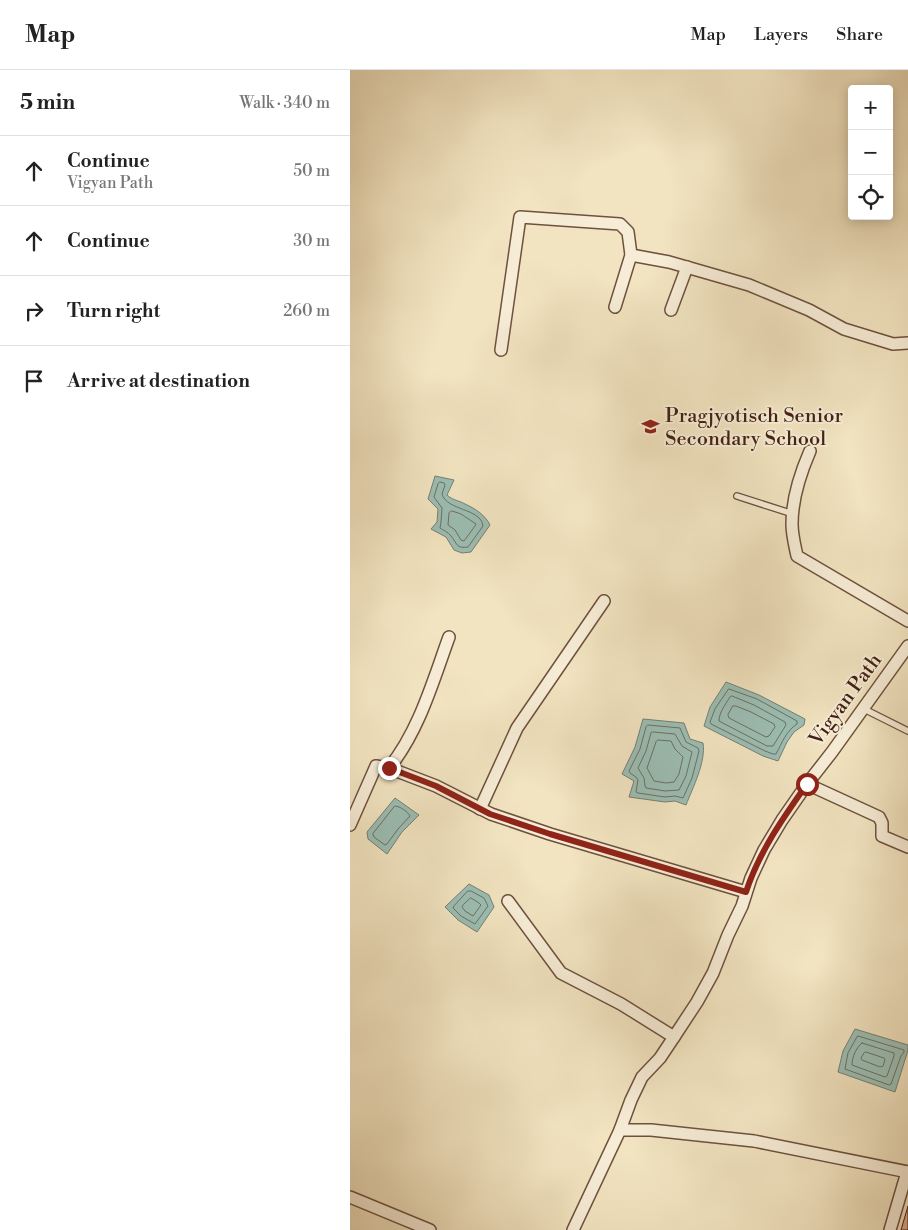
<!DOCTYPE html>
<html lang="en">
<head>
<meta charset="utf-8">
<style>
  body { margin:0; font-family:"Libre Bodoni",serif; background:#f2f2f2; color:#222 }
  .controls { position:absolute; right:15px; top:15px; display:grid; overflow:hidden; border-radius:5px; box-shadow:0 2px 12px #0003 }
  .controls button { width:45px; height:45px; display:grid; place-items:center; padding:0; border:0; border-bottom:1px solid #e0e0e0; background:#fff; color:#222; font:25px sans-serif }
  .stop { position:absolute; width:15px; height:15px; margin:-11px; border:4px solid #8f2418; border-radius:50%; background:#fff }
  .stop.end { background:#8f2418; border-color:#fff; box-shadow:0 1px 5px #0008 }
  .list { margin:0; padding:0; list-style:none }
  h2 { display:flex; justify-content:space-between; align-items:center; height:65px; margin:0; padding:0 20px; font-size:21px }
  h2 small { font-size:16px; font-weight:400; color:#767676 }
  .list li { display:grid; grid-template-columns:32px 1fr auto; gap:15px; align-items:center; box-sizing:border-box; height:70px; padding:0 20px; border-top:1px solid #e0e0e0 }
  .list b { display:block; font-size:19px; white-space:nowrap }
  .list p { margin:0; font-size:16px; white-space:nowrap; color:#767676 }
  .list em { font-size:16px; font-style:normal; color:#767676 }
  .icon { flex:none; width:28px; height:28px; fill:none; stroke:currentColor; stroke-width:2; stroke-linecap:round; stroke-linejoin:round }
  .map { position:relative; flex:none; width:558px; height:1160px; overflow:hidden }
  header { display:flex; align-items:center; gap:30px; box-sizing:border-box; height:70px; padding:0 25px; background:#fff; border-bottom:1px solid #e0e0e0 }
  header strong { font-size:24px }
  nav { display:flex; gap:28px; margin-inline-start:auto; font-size:18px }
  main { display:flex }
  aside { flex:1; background:#fff }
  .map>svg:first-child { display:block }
</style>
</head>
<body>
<header>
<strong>Map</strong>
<nav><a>Map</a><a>Layers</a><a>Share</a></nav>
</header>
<main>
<aside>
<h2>5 min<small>Walk · 340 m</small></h2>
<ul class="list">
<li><svg class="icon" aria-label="ahead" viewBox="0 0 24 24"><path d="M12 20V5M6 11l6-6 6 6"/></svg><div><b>Continue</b><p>Vigyan Path</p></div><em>50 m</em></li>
<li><svg class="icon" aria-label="ahead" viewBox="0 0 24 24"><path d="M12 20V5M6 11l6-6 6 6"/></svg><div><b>Continue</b></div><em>30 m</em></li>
<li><svg class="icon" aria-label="right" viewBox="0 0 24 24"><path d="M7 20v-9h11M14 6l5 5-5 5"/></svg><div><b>Turn right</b></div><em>260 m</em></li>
<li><svg class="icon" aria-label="arrive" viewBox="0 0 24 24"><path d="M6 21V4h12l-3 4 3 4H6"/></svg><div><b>Arrive at destination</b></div></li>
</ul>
</aside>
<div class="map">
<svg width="558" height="1160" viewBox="0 0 558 1160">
  <rect width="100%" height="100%" fill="#f2e4c1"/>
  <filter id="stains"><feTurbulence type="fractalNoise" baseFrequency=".004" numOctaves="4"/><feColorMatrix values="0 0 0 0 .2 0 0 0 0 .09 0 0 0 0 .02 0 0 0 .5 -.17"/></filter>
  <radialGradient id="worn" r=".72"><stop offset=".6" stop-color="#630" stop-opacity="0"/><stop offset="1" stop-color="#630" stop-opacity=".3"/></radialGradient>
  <g fill="#9bbeb4" stroke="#777f73">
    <path d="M85 406 104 410 97 425C104 431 108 430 115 434 126 439 135 445 140 455L121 482 112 483 104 480 96 467 81 459 87 452 88 439 78 429Z"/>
    <polygon points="376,612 409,625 455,649 454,655 444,662 437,672 428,691 413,686 354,656 360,637"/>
    <path d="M293 649 334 653 340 669 353 673C356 692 343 717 336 735L325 731 315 732 279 727 284 711 272 704 285 677Z"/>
    <polygon points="45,728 69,745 52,762 37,784 18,769 17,762"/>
    <polygon points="119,814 139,825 144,837 127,862 108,850 95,837"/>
    <polygon points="505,959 558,975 558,980 545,1022 488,1002 493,981"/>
  </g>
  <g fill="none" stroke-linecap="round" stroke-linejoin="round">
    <g stroke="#6e6f63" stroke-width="1">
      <path d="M90 412 94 413 95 415 92 424C97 441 131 438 133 456L118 477C106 479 107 473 101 466 98 462 93 460 90 458L91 452 92 438 84 427 88 414Z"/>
      <polygon points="102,441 111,444 126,454 125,456 114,471 111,470 105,460 98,455 99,443"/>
      <path d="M379 619 407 629 447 651V654C436 661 432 673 426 684H423L415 681 361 654 360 652 365 639Z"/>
      <path d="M382 626 404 635 435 652 436 655 423 676H417L369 651C369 643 375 635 380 627Z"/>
      <polygon points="383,636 386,636 401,642 424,654 425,657 419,666 416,667 379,648 378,645"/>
      <polygon points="298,655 330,658 336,672 348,678 349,681 342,708 333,728 325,726 315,727 288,723 286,722 288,710 286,707 280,703 279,701 290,679 296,657"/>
      <polygon points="303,662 325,664 332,676 342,682 336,706 329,720 315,721 296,718 295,716 294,708 288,698 296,681 301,663"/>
      <polygon points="308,670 321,671 325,679 333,687 329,704 324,712 316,713 304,711 297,698 306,672"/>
      <path d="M45 736C50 736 58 742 60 746L48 759 37 774 35 775 24 767 23 764Z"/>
      <polygon points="118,821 121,821 134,828 138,836 125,854 111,846 103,838 104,836"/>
      <polygon points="121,828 129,833 131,835 123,846 115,841 112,837 113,835"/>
      <polygon points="508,966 554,980 554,982 551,986 541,1014 539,1015 495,999 498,983"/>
      <path d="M512 973 544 983V986L537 1006 535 1007 502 995C502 987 506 978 512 973Z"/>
      <polygon points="516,982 534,988 535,990 533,996 530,997 512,990 511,988 514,983"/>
    </g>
  </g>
  <polygon fill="#e0a992" stroke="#422012" points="558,1136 558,1160 551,1160"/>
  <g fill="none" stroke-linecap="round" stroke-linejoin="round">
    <defs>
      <g id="service">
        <polyline points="387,426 443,444"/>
        <polyline points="512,638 558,661"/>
      </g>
      <g id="minor">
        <polyline points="281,185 319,192 399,215 459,240 494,259 543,274 558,273"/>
        <polyline points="321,240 337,197"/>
        <polyline points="151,280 170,147 270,154 278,162 281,185 265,237"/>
        <path d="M460 381C450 404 442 429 442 454 442 465 445 476 447 486L558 551"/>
        <path d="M39 698C69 661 83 611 99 567"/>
        <polyline points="457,714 529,747 532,753 532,766 558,777"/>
        <polyline points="130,739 167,658 254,531"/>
        <polyline points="0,755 26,696 39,698 86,716 141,744 200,764 396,822"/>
        <polyline points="158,831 211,903 271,934 324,967"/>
        <polyline points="270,1060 301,1060 404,1071 558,1102"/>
        <polyline points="0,1127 80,1160"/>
        <polyline points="223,1160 270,1060 281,1030 292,1007 310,988 324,967 347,932 363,903 378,865 392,836 401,808 414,780 432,750 457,714 482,682 558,576"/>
        <polyline points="540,1160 557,1102"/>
      </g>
    </defs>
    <use href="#service" stroke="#6e513e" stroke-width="8"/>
    <use href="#minor" stroke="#6e513e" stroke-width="14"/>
    <use href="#service" stroke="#f7edd7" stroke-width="5.5"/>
    <use href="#minor" stroke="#f7edd7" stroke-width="11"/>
  </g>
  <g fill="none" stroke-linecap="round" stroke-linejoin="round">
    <path stroke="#8f2418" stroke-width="6" d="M39 698 86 716 140 744 200 764 396 822C409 782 433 748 457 714"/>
  </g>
  <defs>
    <symbol id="school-bare" viewBox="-9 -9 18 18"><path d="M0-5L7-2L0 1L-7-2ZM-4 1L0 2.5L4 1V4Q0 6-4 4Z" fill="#8f2418" stroke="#f7edd7" stroke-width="2.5" paint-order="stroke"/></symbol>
  </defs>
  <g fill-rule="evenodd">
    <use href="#school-bare" x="288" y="344" width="25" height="25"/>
  </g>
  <g text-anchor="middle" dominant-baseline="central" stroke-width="4" stroke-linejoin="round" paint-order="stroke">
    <g font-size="20" fill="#422012" stroke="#f7edd7" text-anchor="start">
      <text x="315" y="346">Pragjyotisch Senior<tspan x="315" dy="23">Secondary School</tspan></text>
    </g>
    <g font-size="20" fill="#422012" stroke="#f7edd7">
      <text transform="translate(496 630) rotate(-54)">Vigyan Path</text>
    </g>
  </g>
  <rect width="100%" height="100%" filter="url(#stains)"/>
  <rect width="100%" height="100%" fill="url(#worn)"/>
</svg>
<div class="controls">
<button>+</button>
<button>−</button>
<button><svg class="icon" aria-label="locate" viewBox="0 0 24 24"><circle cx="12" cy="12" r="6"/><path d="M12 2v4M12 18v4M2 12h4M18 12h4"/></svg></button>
</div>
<div class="stop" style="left:457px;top:714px"></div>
<div class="stop end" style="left:39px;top:698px"></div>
</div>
</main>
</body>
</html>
